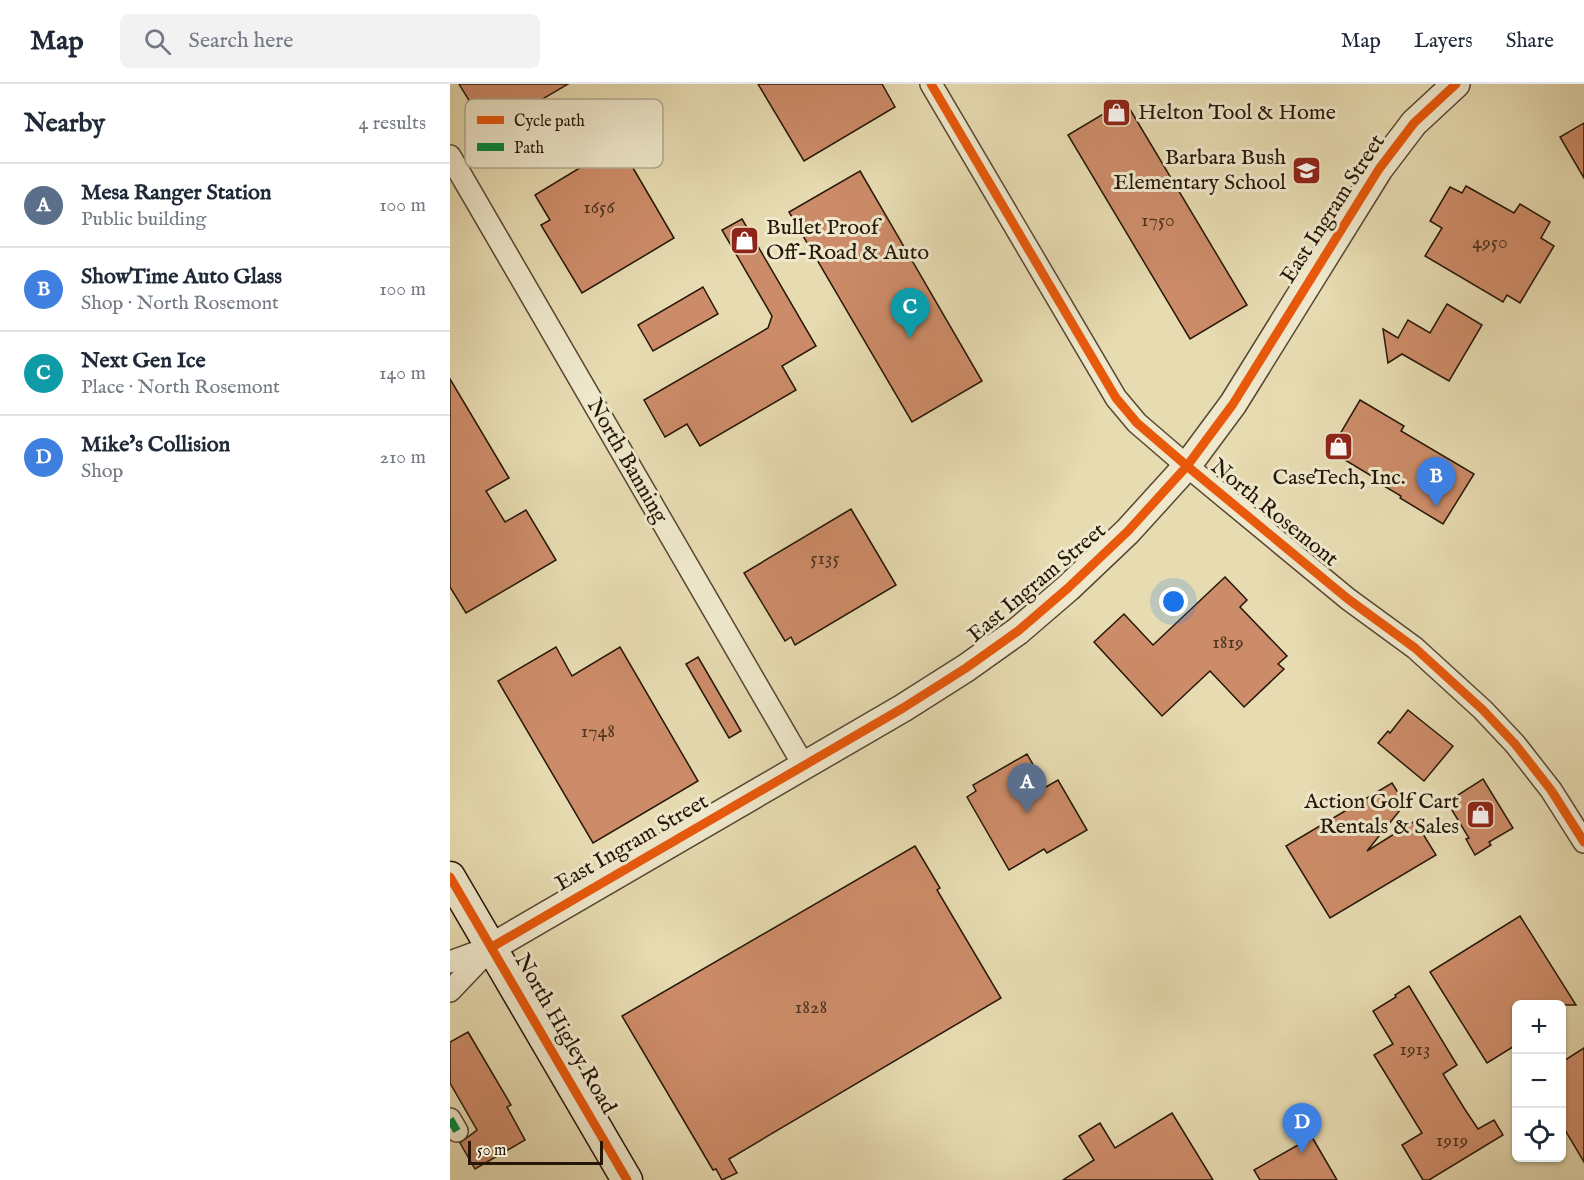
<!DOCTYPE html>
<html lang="en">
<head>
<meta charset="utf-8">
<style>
  body { margin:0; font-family:"IM FELL English",serif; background:#f2f2f3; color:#1f2937 }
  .controls { position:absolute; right:18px; bottom:18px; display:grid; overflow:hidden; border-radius:9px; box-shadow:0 2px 4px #0004 }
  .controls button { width:54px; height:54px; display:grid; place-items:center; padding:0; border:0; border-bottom:2px solid #e0e1e3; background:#fff; color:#1f2937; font:30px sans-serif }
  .scale { position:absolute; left:18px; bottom:15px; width:135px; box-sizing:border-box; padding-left:6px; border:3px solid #251608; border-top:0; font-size:16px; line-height:21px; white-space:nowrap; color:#251608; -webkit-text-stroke:4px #efe8cc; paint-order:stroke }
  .you { position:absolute; left:724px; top:518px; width:21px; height:21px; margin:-15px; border:4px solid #fff; border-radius:50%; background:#1a73e8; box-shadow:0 0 0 9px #1a73e833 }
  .badge { display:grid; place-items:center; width:39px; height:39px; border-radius:50%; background:#b45309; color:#fff; font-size:20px; font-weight:700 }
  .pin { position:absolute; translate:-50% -50px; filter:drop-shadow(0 2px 3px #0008) }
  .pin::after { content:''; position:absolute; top:32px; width:21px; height:18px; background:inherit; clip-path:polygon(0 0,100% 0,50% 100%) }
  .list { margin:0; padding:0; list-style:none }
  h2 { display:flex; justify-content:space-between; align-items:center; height:78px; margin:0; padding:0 24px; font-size:26px }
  h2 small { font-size:20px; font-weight:400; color:#747a83 }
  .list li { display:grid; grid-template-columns:39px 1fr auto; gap:18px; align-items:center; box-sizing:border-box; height:84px; padding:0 24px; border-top:2px solid #e0e1e3 }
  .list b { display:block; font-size:22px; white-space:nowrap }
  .list p { margin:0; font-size:20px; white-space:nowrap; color:#747a83 }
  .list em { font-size:20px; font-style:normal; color:#747a83 }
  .icon { flex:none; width:33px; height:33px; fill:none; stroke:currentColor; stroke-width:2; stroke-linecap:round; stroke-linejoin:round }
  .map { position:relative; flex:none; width:1134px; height:1096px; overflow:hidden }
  header { display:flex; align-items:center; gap:36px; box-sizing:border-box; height:84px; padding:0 30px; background:#fff; border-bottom:2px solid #e0e1e3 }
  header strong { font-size:28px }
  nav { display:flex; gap:33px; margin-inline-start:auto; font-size:21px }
  .search { width:420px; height:54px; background:#f2f2f3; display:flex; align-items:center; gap:15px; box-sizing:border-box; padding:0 21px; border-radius:9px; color:#747a83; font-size:22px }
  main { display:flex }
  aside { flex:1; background:#fff }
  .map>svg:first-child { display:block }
</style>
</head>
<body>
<header>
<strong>Map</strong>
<div class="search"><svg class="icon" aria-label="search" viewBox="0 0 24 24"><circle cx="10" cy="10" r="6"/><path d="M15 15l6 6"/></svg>Search here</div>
<nav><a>Map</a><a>Layers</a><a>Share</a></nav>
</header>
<main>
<aside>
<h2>Nearby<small>4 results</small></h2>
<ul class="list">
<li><span class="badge" style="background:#5c6f8a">A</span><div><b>Mesa Ranger Station</b><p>Public building</p></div><em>100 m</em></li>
<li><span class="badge" style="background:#3f7fe0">B</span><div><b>ShowTime Auto Glass</b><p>Shop · North Rosemont</p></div><em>100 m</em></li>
<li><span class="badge" style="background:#0f9aa8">C</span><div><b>Next Gen Ice</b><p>Place · North Rosemont</p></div><em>140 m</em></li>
<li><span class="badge" style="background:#3f7fe0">D</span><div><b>Mike's Collision</b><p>Shop</p></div><em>210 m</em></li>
</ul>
</aside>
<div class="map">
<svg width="1134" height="1096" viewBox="0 0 1134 1096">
  <rect width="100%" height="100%" fill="#e7dbb1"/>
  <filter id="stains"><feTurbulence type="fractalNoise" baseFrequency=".00333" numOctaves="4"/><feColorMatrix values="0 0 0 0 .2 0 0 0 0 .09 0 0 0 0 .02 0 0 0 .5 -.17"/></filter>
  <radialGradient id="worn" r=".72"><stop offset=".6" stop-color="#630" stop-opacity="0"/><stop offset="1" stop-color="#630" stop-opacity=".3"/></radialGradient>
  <g fill="#cd8c69" stroke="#251608" stroke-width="1.5">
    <polygon points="9,0 118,0 45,43 30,19 23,23"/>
    <polygon points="308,0 432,0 445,23 354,77"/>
    <polygon points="675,17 797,221 740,255 618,51"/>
    <polygon points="1134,39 1134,94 1110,53"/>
    <polygon points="169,60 224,154 132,209 91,141 100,136 85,111"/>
    <polygon points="410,87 532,297 462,338 339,128"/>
    <polygon points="1016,102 1064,129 1070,120 1100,138 1091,154 1104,162 1070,219 1057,211 1053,218 975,172 992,144 980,137 1000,103 1012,109"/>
    <polygon points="292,135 366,262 332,282 346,306 250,362 237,340 215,353 194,316 318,244 322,232 272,146"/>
    <polygon points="253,203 268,230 203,267 188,241"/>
    <polygon points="997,220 1032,241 999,297 952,270 938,279 933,245 948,254 958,236 980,249"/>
    <polygon points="0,295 59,394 36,407 55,438 76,426 106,476 16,529 0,503"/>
    <polygon points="910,316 954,342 951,347 1024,390 993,440 950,414 951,412 929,399 930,397 880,367"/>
    <polygon points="401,425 446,501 345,561 341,553 335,557 294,489"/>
    <polygon points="775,493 797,516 790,523 837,572 828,580 834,585 794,623 760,587 712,632 644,558 674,530 703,561"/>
    <polygon points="106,563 122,592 170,563 248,697 143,759 48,597"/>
    <polygon points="248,573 291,647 279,654 236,580"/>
    <polygon points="958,626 1003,662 974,697 928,659 938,647 940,649"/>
    <polygon points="577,670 596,703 608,696 637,746 597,769 594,765 559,786 517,713 526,707 523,701"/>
    <polygon points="1033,695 1063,744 1039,758 1041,761 1025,771 1016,755 1019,754 997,718"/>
    <polygon points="942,699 955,720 917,767 965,737 986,771 880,834 836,762"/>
    <polygon points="465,762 490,804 487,806 551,914 279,1075 287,1089 272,1096 266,1085 263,1086 172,932"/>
    <polygon points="1070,832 1126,921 1066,921 1066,961 1037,979 980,888"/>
    <polygon points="959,902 1007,981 993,990 1014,1024 1028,1045 1044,1036 1053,1051 979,1096 973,1096 952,1061 972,1049 924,971 943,960 923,927 946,913 945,911"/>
    <polygon points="18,948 61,1021 57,1023 75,1056 25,1085 10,1059 27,1046 0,999 0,958"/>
    <polygon points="1134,964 1134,1078 1112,1041 1112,978"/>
    <polygon points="722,1029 763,1096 613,1096 644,1076 629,1052 650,1039 665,1064"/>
    <polygon points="862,1053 887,1096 810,1096 804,1086"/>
  </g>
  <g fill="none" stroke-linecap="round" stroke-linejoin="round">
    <defs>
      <g id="minor">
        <polyline points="481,0 666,314 687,339 737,382 898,515 965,564 1033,626 1065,660 1101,706 1134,758"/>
        <polyline points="0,72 354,682"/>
        <polyline points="0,878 38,864"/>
        <polyline points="0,907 42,863"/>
        <polyline points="0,1035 7,1047"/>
      </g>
      <polyline id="tertiary" points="42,863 453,624 516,584 568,547 618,504 678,447 737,382 783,320 929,85 964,39 1006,0"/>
      <polyline id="secondary" points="0,793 177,1096"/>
    </defs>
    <use href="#minor" stroke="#564732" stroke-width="24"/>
    <use href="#tertiary" stroke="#564732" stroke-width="30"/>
    <use href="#secondary" stroke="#251608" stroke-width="33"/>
    <use href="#minor" stroke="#efe8cc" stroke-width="21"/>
    <use href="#tertiary" stroke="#efe8cc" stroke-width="27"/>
    <use href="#secondary" stroke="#efe8cc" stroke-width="30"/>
    <polyline stroke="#00873e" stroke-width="8" stroke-dasharray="15 8" stroke-linecap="butt" points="0,1035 7,1047"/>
    <defs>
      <g id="cycleway">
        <polyline points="481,0 666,314 687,339 737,382 898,515 965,564 1033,626 1065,660 1101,706 1134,758"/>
        <polyline points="0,793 177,1096"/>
        <polyline points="42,863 453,624 516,584 568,547 618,504 678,447 737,382 783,320 929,85 964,39 1006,0"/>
      </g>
    </defs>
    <use href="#cycleway" stroke="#efe8cc" stroke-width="13"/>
    <use href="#cycleway" stroke="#e8590c" stroke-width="9"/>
  </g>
  <defs>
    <symbol id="shop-square" viewBox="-11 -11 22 22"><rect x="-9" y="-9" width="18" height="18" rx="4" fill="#8f2418" stroke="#efe8cc"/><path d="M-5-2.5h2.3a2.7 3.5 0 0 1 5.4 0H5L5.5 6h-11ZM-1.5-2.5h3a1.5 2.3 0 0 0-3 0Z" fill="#fff"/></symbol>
    <symbol id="school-square" viewBox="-11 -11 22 22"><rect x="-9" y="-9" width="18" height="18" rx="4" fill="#8f2418" stroke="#efe8cc"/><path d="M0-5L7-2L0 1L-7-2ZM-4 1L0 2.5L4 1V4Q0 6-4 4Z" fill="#fff"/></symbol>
  </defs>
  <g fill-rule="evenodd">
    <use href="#shop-square" x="650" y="12" width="33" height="33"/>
    <use href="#school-square" x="840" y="70" width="33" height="33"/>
    <use href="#shop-square" x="278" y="140" width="33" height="33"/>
    <use href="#shop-square" x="872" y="346" width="33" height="33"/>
    <use href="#shop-square" x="1014" y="714" width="33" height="33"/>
  </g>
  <g text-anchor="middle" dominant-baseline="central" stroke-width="6" stroke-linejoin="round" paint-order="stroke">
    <g font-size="20" fill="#4f3420">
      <text x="149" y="123">1656</text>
      <text x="708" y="136">1750</text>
      <text x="1040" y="158">4950</text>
      <text x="375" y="474">5135</text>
      <text x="778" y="558">1819</text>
      <text x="148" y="647">1748</text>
      <text x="361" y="923">1828</text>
      <text x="965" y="965">1913</text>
      <text x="1002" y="1056">1919</text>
    </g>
    <g font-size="22" fill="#251608" stroke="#efe8cc" text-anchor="start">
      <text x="688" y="29">Helton Tool &amp; Home</text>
      <text x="836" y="74" text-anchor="end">Barbara Bush<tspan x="836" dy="25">Elementary School</tspan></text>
      <text x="316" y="144">Bullet Proof<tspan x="316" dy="25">Off-Road &amp; Auto</tspan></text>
      <text x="889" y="394" text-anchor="middle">CaseTech, Inc.</text>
      <text x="1009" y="718" text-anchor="end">Action Golf Cart<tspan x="1009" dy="25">Rentals &amp; Sales</tspan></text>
    </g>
    <g font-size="22" fill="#251608" stroke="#efe8cc">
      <text transform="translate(883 125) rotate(-57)">East Ingram Street</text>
      <text transform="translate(177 377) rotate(60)">North Banning</text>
      <text transform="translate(824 429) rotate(39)">North Rosemont</text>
      <text transform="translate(587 499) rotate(-40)">East Ingram Street</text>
      <text transform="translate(182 759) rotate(-30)">East Ingram Street</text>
      <text transform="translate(115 950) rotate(60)">North Higley Road</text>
    </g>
  </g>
  <rect x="15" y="15" width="198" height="69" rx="9" fill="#efe8cc" stroke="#b2a991" stroke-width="1.5"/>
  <rect x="27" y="32" width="27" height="8" fill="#e8590c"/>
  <rect x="27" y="59" width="27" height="8" fill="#00873e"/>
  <g font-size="16" fill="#251608">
    <text x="64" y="42">Cycle path</text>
    <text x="64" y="69">Path</text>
  </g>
  <rect width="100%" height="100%" filter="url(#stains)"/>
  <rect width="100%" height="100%" fill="url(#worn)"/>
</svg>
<div class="controls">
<button>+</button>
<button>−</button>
<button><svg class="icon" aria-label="locate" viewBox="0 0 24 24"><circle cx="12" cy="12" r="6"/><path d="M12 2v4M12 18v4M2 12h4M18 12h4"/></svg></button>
</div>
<div class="scale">50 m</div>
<div class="you"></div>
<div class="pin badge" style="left:577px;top:729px;background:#5c6f8a">A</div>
<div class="pin badge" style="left:986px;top:423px;background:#3f7fe0">B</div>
<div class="pin badge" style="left:460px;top:254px;background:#0f9aa8">C</div>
<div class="pin badge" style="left:852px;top:1069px;background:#3f7fe0">D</div>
</div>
</main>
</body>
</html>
